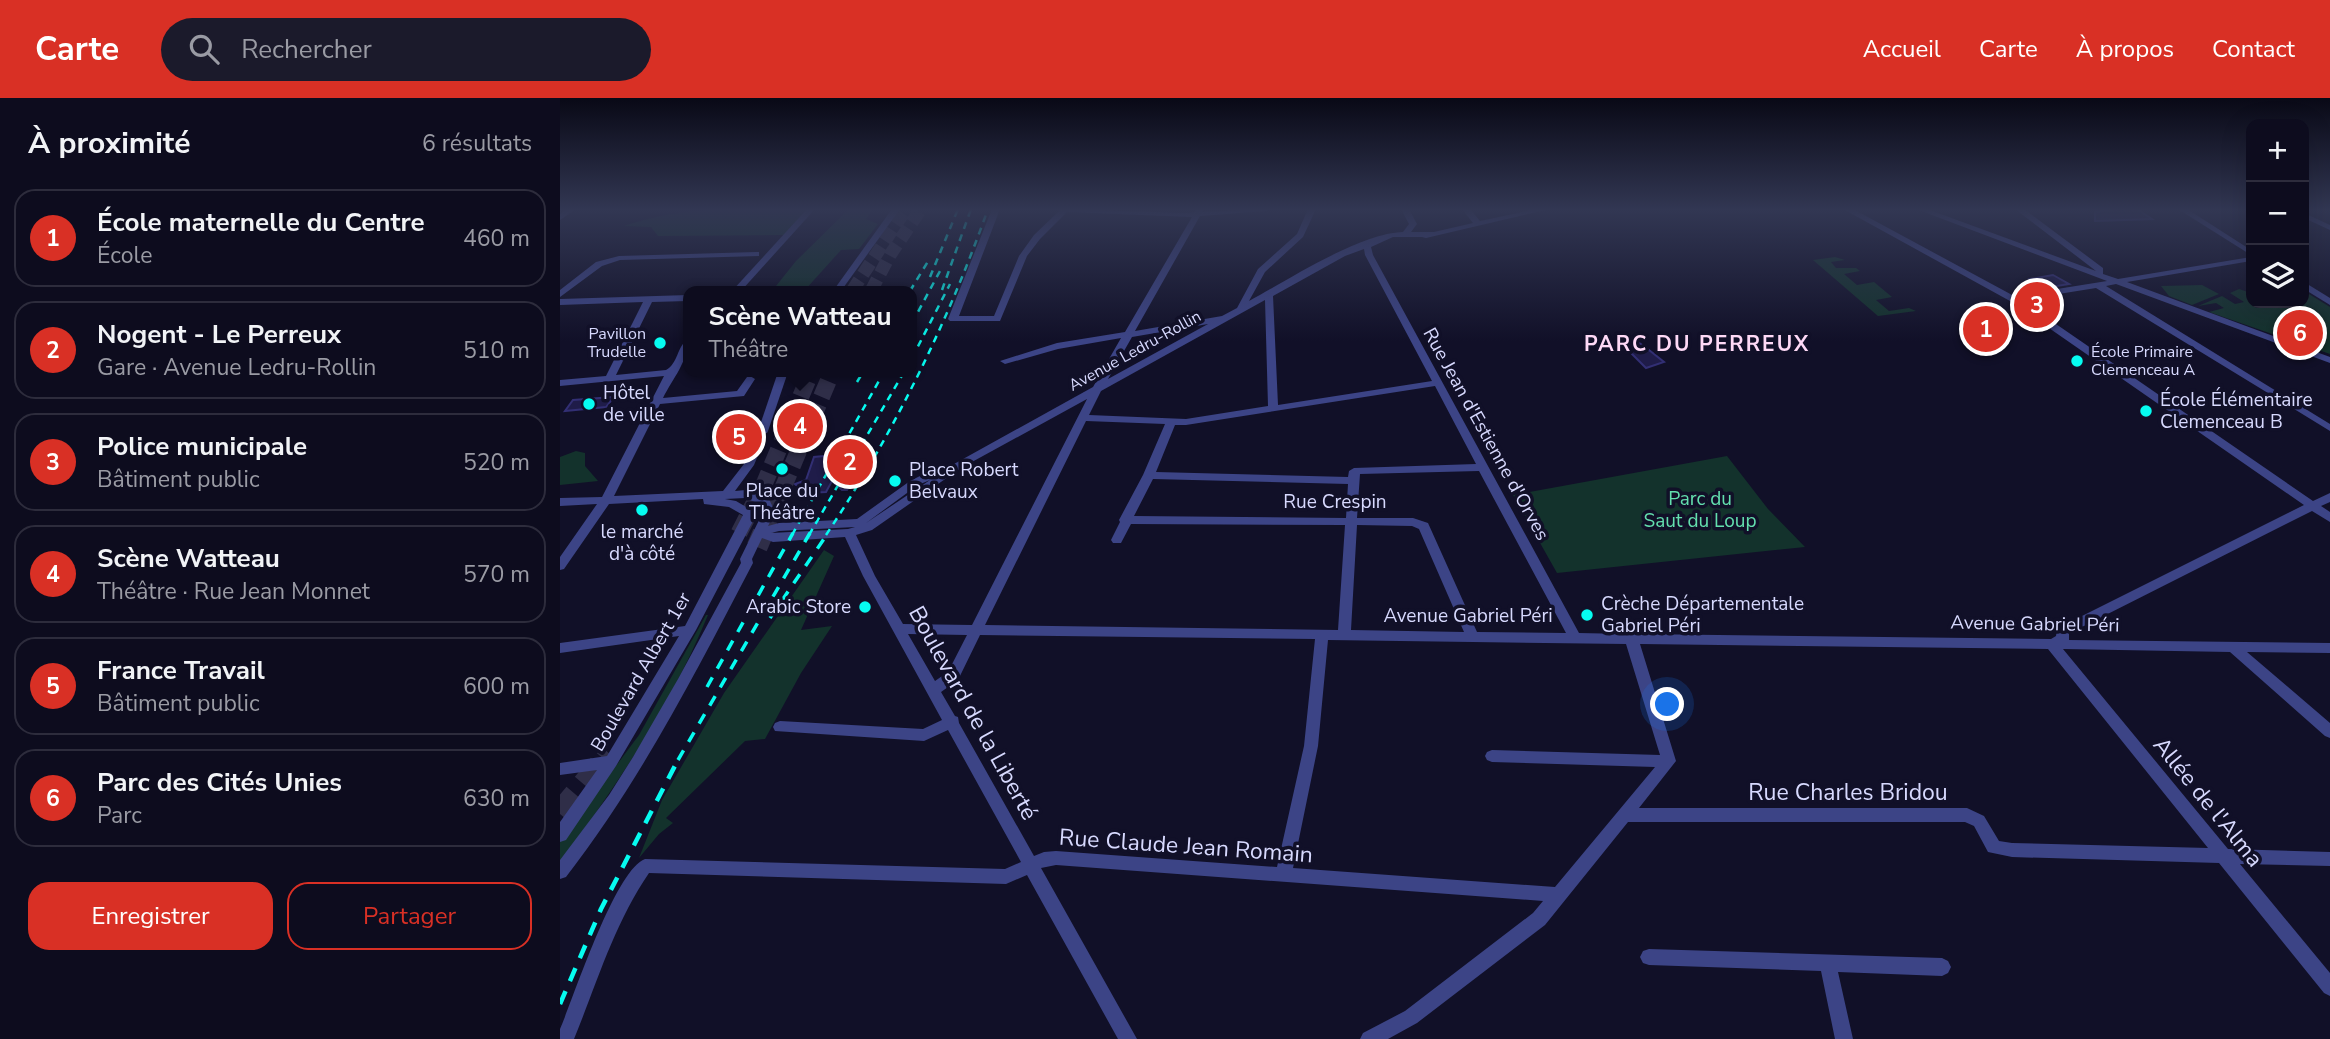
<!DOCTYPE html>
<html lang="fr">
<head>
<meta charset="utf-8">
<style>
  body { margin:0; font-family:"Nunito Sans",sans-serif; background:#1b1a2b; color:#f1f3f6 }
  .controls { position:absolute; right:21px; top:21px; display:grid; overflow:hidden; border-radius:14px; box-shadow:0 7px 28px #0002 }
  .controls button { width:63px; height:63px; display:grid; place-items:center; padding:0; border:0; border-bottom:2px solid #2d2c3c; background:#0d0c1e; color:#f1f3f6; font:35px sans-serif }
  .you { position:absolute; left:1108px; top:607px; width:24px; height:24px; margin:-18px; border:5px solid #fff; border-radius:50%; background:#1a73e8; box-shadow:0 0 0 10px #1a73e833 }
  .badge { display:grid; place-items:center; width:46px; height:46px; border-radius:50%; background:#d93025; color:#fff; font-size:23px; font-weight:700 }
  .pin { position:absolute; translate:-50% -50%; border:4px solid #fff; box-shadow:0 2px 7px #0006 }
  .popup { position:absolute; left:123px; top:188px; width:234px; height:91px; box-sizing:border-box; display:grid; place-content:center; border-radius:14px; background:#0d0c1e; filter:drop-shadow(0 2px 5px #0005); font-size:23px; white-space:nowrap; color:#9a9ba4 }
  .popup b { font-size:26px; color:#f1f3f6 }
  .popup::after { content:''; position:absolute; left:50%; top:100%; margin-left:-14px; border:14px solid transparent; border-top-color:#0d0c1e }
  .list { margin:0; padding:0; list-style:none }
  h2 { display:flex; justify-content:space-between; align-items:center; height:91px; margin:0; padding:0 28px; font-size:30px }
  h2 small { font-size:23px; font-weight:400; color:#9a9ba4 }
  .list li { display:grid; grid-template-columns:46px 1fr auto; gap:21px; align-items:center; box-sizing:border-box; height:98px; margin:0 14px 14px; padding:0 14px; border:2px solid #2d2c3c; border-radius:21px }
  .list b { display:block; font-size:26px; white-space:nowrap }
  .list p { margin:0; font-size:23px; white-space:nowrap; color:#9a9ba4 }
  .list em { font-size:23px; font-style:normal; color:#9a9ba4 }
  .actions { display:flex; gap:14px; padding:21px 28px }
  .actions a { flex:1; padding:16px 0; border:2px solid #d93025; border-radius:21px; text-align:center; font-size:24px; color:#d93025 }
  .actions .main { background:#d93025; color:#fff }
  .icon { flex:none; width:38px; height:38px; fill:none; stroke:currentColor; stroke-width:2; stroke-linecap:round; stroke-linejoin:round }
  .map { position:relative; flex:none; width:1770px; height:941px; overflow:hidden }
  header { display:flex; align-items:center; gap:42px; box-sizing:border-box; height:98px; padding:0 35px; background:#d93025; color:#fff }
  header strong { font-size:33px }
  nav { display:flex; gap:38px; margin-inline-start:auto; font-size:24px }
  .search { width:490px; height:63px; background:#1b1a2b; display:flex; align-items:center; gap:18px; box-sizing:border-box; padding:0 24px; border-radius:38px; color:#9a9ba4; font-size:26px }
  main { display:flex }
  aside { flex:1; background:#0d0c1e }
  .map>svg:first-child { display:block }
</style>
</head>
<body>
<header>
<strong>Carte</strong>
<div class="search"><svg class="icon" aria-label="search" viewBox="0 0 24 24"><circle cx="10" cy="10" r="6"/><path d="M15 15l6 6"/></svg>Rechercher</div>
<nav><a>Accueil</a><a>Carte</a><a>À propos</a><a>Contact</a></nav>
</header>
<main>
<aside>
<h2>À proximité<small>6 résultats</small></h2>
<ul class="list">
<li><span class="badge">1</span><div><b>École maternelle du Centre</b><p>École</p></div><em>460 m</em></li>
<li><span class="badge">2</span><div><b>Nogent - Le Perreux</b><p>Gare · Avenue Ledru-Rollin</p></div><em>510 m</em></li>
<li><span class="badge">3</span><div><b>Police municipale</b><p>Bâtiment public</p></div><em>520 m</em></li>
<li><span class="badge">4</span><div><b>Scène Watteau</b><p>Théâtre · Rue Jean Monnet</p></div><em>570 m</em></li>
<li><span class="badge">5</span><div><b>France Travail</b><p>Bâtiment public</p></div><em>600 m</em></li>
<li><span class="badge">6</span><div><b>Parc des Cités Unies</b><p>Parc</p></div><em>630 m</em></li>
</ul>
<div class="actions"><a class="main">Enregistrer</a><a>Partager</a></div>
</aside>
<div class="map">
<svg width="1770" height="941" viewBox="0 0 1770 941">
  <rect width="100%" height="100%" fill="#111028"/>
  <g fill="#13322c">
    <path d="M247 111 224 137 98 138 91 129 64 128C124 107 185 111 247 111Z"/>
    <polygon points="289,111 313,111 306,121 318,126 299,151 281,152 244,193 212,193 236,163"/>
    <polygon points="1275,159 1285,162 1271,164 1276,170 1296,170 1300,173 1284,176 1297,187 1314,184 1332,199 1316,202 1329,213 1349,210 1356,213 1318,218 1253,162"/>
    <polygon points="1642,187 1659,196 1632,207 1609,198 1601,188"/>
    <polygon points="1679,191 1691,195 1691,205 1744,205 1744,193 1770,209 1770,256 1649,214 1664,210 1656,205 1638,208 1662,198 1675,206 1684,204 1670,195"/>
    <polygon points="16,353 25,355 25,368 38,383 0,387 0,359"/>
    <polygon points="1167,358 1208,411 1245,449 997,475 953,397"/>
    <polygon points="264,452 274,458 241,532 272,528 241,575 205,641 185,643 106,720 113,725 99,736 79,760 102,702 164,595"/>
    <path d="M146 517H148C111 607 58 686 0 764V743L79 637Z"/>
  </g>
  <g fill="#1f1c49" stroke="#322f74" stroke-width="2">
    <polygon points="1559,111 1577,111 1592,121 1535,123 1535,114"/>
    <polygon points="1493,177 1509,186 1485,190 1470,181"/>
    <polygon points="1076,243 1084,248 1104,264 1086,270 1063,247"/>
    <polygon points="54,299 46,309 5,313 13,302"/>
    <polygon points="286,356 272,377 297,376 287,392 282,392 272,383 266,394 246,395 235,386 246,382 254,359"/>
  </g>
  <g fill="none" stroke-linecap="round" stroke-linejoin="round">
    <g stroke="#2f2e48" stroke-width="13" stroke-dasharray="13 7" stroke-linecap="butt">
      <polyline points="292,193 346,111"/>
      <polyline points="311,193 330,157 361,111"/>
    </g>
    <g stroke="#2f2e48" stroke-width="17" stroke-dasharray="17 8" stroke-linecap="butt">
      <polyline points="179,435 205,384 251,274"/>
      <polyline points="203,437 272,274"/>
    </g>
    <g stroke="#2f2e48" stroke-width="21" stroke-dasharray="21 10" stroke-linecap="butt">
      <polyline points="197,449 203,435"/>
      <polyline points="45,662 50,656"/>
    </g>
    <polyline stroke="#2f2e48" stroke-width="25" stroke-dasharray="25 13" stroke-linecap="butt" points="0,716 47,660"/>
    <g fill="#3c4486" fill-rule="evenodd">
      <polygon points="7,111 16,111 0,122 0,116"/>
      <polygon points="247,111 255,111 181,193 172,193"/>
      <polygon points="332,111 340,111 281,193 273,193"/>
      <path d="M432 111H440L399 218H434L459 158 474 137 499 113 497 111 628 115 634 114 636 111H644L642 114 710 111 706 113 640 118 575 233 662 218 677 210 698 171 737 136 748 111H756L743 139 705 174 689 203C728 182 800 135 843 134L849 126 841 111H849L857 126 851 134H874L913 125 902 111H910L920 123 976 111H990L866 140 862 139H833L811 149 813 157 1019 535 1066 536 1071 534 1076 536 1491 541 1496 538 1497 531 1504 527 1744 407 1450 203 1283 111H1293L1454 198 1547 183 1356 111H1367L1536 173 1455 111H1464L1543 170V176L1558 181 1691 159V163L1567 184 1770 259V265L1556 186 1546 188 1770 326V333L1536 190 1461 202 1753 403 1770 395V404L1761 408 1770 414V424L1752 413 1514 533 1509 536V542L1770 545V555L1687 554 1770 625V640L1765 638 1670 554 1503 551 1668 751 1770 754V768L1680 766 1770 875V898L1764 895 1659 765 1452 759 1428 754 1414 728 1405 724H1068L985 827 857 925 828 941H800L803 935 845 913 973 815 983 803 496 767 481 770 577 941H558L467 777 446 786 89 775C54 826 37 885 14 941H0V931C14 899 55 772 85 761L445 771 461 764 388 632 364 643 215 633 213 629 215 625 220 623 363 631 382 622 303 478 285 439 213 444 202 440 192 461 193 465C136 574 81 682 6 779L0 781V762L49 697 73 659 118 581 181 465 180 461 203 414 200 406 185 400 165 401 176 403 193 413 195 416 192 425 136 532 56 668 6 742 0 744V724L37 672 0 677V665L47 658 119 538 0 555V545L125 528 183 417 169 409 144 406 143 401 49 406 4 471 0 472V459L37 406 0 408V400L42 399 104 278 0 288V282L46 278 83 204 0 207V201L128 197V203L92 204 56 277 106 272C118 266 117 248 128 241 128 264 113 280 103 300L177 293 187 279 190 278 195 281 184 298 100 306 54 398 163 393 184 366 194 343 199 340 204 343 194 367 175 393 186 392 209 401 215 414 208 428 219 425 297 421 350 383 376 370 380 369 385 371 533 289 561 240 498 251 445 266 440 263 497 245 565 234 632 119 507 114 480 141 467 158 440 223H390L388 221ZM804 151 805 157 872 283 718 307 713 198 785 158ZM705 202 708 308 626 321 529 317 541 293ZM648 226 548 281 572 239ZM875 288 916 366 794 370 789 373 788 379 596 374 615 327H626ZM527 301 412 527 343 526 315 478 296 437 312 432 401 370ZM526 323 605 326 583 377 559 422 560 424 551 442 553 445H561L571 426 785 427 778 532 425 527ZM919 373 1006 535 917 534 868 425 853 420H797L800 376ZM593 381 788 386 786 420 574 418ZM370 382 306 425 358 387ZM797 427 852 428 859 431 904 534 791 532ZM295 429 288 431 211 435 219 433ZM348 536 407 537 388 574 375 583ZM420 537 755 541 744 648 717 769 496 753 484 754 474 758 399 625 398 619 395 618 381 594 398 582ZM768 542 1066 546 1100 657 932 652 927 654 925 658 927 662 932 664 1095 669 995 789 733 770 758 648ZM1080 546 1488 551 1648 750 1452 745 1439 743 1424 718 1407 710H1079L1116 663Z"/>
      <polygon points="1618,111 1627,111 1691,152 1691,157"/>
      <polygon points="1744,115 1770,127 1770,132 1744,120"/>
      <polygon points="196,154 199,154 199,158 60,162 42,168 0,199 0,192 36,164 59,158"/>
      <polygon points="1744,184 1770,200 1770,207 1744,191"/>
      <polygon points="218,274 228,274 208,333 207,335 199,335 198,333"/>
      <polygon points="1089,851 1382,860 1388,863 1391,869 1388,875 1382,878 1278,874 1293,941 1275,941 1261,873 1089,867 1083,865 1080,859 1083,853"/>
    </g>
    <g stroke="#06fcf1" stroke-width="2.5" stroke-dasharray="7 6" stroke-linecap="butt">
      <polyline points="370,179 398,111"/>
      <polyline points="382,192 411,111"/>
      <polyline points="350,193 370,160"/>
      <polyline points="352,225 380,173"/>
      <polyline points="352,260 390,186"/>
      <polyline points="297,284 303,274"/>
      <polyline points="232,437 324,274"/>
      <polyline points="249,437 344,274"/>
      <path d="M266 437C334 335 387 226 428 111"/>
    </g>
    <g stroke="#06fcf1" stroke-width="3.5" stroke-dasharray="11 10" stroke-linecap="butt">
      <polyline points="210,520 268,435"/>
      <polyline points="147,589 233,435"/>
      <polyline points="118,662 250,435"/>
    </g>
    <polyline stroke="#06fcf1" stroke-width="4.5" stroke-dasharray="14 11" stroke-linecap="butt" points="0,906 41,811 119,660"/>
  </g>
  <linearGradient id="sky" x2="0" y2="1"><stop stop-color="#090916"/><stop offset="0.46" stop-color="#323753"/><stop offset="1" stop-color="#323753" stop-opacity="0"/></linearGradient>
  <rect width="1770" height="243" fill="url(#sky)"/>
  <g fill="#06fcf1" stroke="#111028" stroke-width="2.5">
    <circle cx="100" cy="245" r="7"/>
    <circle cx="1517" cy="263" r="7"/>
    <circle cx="29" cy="306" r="7"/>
    <circle cx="1586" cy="313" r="7"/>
    <circle cx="222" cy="371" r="7"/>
    <circle cx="335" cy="383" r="7"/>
    <circle cx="82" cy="412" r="7"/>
    <circle cx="305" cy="509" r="7"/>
    <circle cx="1027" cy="517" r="7"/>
  </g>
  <g text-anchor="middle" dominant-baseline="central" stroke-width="7" stroke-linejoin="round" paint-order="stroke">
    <g font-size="16" fill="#d7d9fe" stroke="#111028" text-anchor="end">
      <text x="86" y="236">Pavillon<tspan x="86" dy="18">Trudelle</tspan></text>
      <text x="1531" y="254" text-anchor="start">École Primaire<tspan x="1531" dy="18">Clemenceau A</tspan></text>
    </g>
    <g font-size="16" fill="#d7d9fe" stroke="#111028">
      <text transform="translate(575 253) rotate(-29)">Avenue Ledru-Rollin</text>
    </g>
    <g font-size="19" fill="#d7d9fe" stroke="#111028" text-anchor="start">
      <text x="43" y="295">Hôtel<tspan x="43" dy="22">de ville</tspan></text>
      <text x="1600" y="302">École Élémentaire<tspan x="1600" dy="22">Clemenceau B</tspan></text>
      <text x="349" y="372">Place Robert<tspan x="349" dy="22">Belvaux</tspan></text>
      <text x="222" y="393" text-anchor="middle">Place du<tspan x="222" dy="22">Théâtre</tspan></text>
      <text x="82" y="434" text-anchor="middle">le marché<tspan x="82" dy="22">d'à côté</tspan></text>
      <text x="1041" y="506">Crèche Départementale<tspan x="1041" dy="22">Gabriel Péri</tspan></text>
      <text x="291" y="509" text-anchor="end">Arabic Store</text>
    </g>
    <g font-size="19" fill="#d7d9fe" stroke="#111028">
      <text transform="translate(926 336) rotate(61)">Rue Jean d'Estienne d'Orves</text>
      <text x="775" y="404">Rue Crespin</text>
      <text x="908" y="518">Avenue Gabriel Péri</text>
      <text transform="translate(1475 526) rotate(1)">Avenue Gabriel Péri</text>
      <text transform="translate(81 574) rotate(-60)">Boulevard Albert 1er</text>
    </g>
    <g font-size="19" fill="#63dfae" stroke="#111028">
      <text x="1140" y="401">Parc du<tspan x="1140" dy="22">Saut du Loup</tspan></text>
    </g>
    <g font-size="21" font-weight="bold" letter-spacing="2" fill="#fed9f6" stroke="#111028">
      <text x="1137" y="246">PARC DU PERREUX</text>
    </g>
    <g font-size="23" fill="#d7d9fe" stroke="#111028">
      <text transform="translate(413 615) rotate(61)">Boulevard de la Liberté</text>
      <text x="1288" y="694">Rue Charles Bridou</text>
      <text transform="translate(1648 704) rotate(51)">Allée de l'Alma</text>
      <text transform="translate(626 748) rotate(4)">Rue Claude Jean Romain</text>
    </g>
  </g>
</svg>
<div class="controls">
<button>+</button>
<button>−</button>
<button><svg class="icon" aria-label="layers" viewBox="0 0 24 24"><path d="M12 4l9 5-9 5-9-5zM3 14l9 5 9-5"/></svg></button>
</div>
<div class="you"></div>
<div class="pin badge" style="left:1426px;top:231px">1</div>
<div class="pin badge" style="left:290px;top:364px">2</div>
<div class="pin badge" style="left:1477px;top:207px">3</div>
<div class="pin badge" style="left:240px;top:328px">4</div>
<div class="popup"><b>Scène Watteau</b>Théâtre</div>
<div class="pin badge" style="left:179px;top:339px">5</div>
<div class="pin badge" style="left:1740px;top:235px">6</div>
</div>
</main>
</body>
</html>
